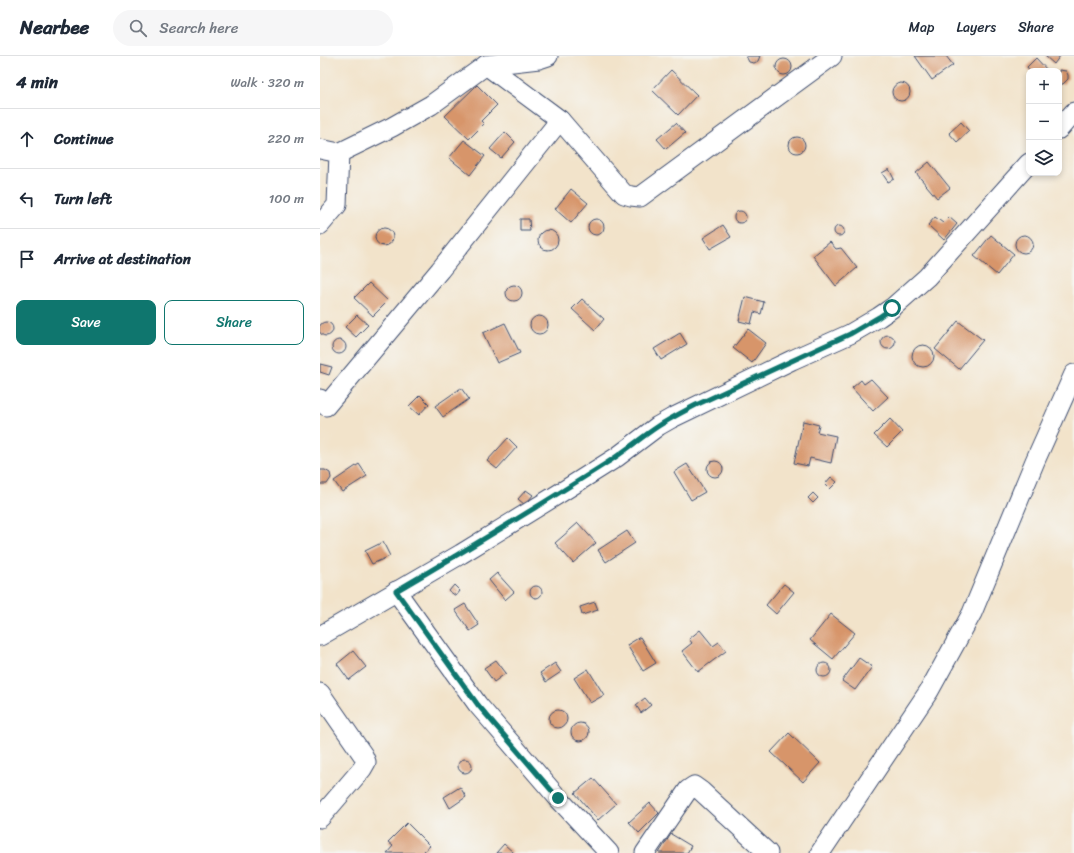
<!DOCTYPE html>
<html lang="en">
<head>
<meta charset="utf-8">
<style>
  body { margin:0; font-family:Sriracha,sans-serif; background:#f6f6f7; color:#1f2937 }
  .controls { position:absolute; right:12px; top:12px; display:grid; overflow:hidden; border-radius:8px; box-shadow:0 2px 6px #0003 }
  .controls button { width:36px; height:36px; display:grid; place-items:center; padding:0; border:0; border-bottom:1px solid #e0e1e3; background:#fff; color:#1f2937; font:20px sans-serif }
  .stop { position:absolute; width:12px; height:12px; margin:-9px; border:3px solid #0f766e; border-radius:50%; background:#fff }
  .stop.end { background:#0f766e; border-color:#fff; box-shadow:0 1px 4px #0008 }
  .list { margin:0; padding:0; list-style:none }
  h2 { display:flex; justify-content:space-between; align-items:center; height:52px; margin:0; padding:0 16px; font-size:17px }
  h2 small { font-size:13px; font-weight:400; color:#747a83 }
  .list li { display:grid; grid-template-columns:26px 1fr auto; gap:12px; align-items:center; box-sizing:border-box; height:60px; padding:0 16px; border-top:1px solid #e0e1e3 }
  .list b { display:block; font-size:15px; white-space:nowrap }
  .list em { font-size:13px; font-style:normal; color:#747a83 }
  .actions { display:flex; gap:8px; padding:12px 16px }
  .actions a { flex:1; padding:9px 0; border:1px solid #0f766e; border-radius:8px; text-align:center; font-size:14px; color:#0f766e }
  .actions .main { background:#0f766e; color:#fff }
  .icon { flex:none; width:22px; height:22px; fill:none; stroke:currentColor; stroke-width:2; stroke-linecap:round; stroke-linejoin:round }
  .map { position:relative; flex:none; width:754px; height:797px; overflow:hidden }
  header { display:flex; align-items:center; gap:24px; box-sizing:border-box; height:56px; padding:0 20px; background:#fff; border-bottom:1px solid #e0e1e3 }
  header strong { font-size:19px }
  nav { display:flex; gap:22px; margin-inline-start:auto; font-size:14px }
  .search { width:280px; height:36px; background:#f6f6f7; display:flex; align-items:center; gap:10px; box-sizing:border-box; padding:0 14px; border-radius:22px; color:#747a83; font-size:15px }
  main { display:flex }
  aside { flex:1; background:#fff }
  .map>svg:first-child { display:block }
</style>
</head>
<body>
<header>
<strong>Nearbee</strong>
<div class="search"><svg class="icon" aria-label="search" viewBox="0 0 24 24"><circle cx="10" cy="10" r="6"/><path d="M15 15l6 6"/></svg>Search here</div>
<nav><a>Map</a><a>Layers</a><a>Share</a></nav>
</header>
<main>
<aside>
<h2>4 min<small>Walk · 320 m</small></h2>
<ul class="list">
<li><svg class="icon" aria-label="ahead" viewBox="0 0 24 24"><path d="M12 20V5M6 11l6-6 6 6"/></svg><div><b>Continue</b></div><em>220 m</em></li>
<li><svg class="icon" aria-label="left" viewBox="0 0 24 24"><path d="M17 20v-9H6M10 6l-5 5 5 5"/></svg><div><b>Turn left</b></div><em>100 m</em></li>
<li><svg class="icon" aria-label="arrive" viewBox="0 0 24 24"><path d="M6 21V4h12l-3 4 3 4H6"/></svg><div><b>Arrive at destination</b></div></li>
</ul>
<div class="actions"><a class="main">Save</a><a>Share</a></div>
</aside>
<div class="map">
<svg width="754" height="797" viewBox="0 0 754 797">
  <rect width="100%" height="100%" fill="#f6f6f2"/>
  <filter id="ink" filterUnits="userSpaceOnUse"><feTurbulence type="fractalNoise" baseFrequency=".025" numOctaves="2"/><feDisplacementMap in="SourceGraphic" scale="8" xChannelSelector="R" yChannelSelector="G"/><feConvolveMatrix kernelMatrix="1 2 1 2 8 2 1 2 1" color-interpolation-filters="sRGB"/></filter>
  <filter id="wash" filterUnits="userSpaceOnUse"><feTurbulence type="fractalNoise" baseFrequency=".012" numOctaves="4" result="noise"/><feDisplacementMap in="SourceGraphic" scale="16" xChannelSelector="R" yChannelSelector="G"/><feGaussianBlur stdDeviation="0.9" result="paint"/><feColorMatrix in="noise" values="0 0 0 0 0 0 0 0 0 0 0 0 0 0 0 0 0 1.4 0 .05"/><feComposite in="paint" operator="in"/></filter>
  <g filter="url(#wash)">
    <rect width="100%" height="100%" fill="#f2e3ca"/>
    <g id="blocks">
      <g fill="#d7956b">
        <polygon points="426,0 440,0 438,5 434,7 429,6"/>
        <polygon points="595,0 626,0 633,9 612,24"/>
        <polygon points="725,0 740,0 734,8"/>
        <polygon points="716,2 728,15 710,15 707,11"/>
        <circle cx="464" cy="11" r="8"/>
        <polygon points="351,14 377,39 358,59 332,34"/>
        <polygon points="739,14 746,15 748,19 748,23 743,28 739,28"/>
        <circle cx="581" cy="36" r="9"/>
        <polygon points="157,29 177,49 161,65 164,68 149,83 125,60"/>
        <polygon points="641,66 649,75 637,86 629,77"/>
        <polygon points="356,67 365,77 346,93 337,83"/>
        <polygon points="185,76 195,86 181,102 170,93"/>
        <circle cx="477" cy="89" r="8"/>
        <polygon points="144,84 165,100 150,119 129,102"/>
        <polygon points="609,106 630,132 617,142 596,117"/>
        <polygon points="569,113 574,123 568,126 562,117"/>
        <polygon points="251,133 268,147 251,167 235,153"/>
        <circle cx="420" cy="161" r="6"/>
        <polygon points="615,161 623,167 629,161 637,168 624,184 608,169"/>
        <polygon points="200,163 209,163 210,175 200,175"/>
        <circle cx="276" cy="171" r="8"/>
        <polygon points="403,169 411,181 390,193 383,182"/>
        <circle cx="519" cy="175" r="5"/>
        <circle cx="64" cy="181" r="9"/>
        <circle cx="228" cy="184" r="10"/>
        <polygon points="671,179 694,198 677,219 654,200"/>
        <circle cx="704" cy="188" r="9"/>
        <polygon points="510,186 516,193 521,192 537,212 516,230 493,200"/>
        <polygon points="49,227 68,245 53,260 34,242"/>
        <circle cx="194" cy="237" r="8"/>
        <polygon points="425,241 444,246 441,258 434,256 431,268 419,265"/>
        <polygon points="262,243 284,263 275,274 252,253"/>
        <polygon points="37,259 48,269 36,281 25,271"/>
        <circle cx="219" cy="269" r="9"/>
        <polygon points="638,265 663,284 639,313 615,293"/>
        <circle cx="6" cy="273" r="7"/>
        <polygon points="185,267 200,297 177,307 163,277"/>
        <polygon points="428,273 446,287 432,307 413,292"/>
        <polygon points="360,277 367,288 341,304 334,293"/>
        <circle cx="568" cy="286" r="7"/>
        <circle cx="19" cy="291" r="7"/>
        <circle cx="603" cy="300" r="11"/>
        <polygon points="0,308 12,311 9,319 0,316"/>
        <polygon points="551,323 568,341 553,355 532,332 541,324 544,328"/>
        <polygon points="141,332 149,343 123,361 115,350"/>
        <polygon points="100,339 109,348 99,359 89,350"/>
        <polygon points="570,363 582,376 567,391 554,379"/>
        <polygon points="483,365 499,369 497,376 516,380 511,407 490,402 488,410 474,407"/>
        <polygon points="188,382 197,391 177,413 167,405"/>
        <circle cx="395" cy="413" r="8"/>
        <polygon points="39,408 47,420 22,436 14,425"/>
        <polygon points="367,408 385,436 371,444 354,416"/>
        <polygon points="0,414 5,414 10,417 11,422 7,428 0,428"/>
        <polygon points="511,421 517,426 510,433 505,428"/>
        <polygon points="206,434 213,439 205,449 198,443"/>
        <polygon points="493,437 498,442 493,447 488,442"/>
        <polygon points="258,467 276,487 253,507 235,487"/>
        <polygon points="307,475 315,487 286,506 278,494"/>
        <polygon points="63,486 70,500 52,508 45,495"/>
        <polygon points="177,517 194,536 185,544 169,524"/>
        <polygon points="464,528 474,536 456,558 446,549"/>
        <polygon points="134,529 140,535 136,540 129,535"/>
        <circle cx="216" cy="536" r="6"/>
        <polygon points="275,546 278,554 262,559 260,551"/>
        <polygon points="145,548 159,569 150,575 135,554"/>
        <polygon points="511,558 535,577 513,603 490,584"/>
        <polygon points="380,574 393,590 399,586 406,595 378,616 362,595 372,587 369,583"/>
        <polygon points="320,581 336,607 323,615 307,589"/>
        <polygon points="33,595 46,611 29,624 17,608"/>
        <polygon points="539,602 552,611 535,634 522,625"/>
        <polygon points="176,604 186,617 174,626 164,612"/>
        <circle cx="504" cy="614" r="7"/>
        <polygon points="235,607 241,616 226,626 220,617"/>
        <polygon points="268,613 284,639 270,647 254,622"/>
        <polygon points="325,642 331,649 321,657 316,649"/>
        <circle cx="238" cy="663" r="9"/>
        <circle cx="260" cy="676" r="9"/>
        <polygon points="469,677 500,707 483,726 451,696"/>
        <circle cx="145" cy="710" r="7"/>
        <polygon points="273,722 296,748 278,764 255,737"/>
        <polygon points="140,731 146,741 130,752 124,741"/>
        <polygon points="330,747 339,757 319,777 309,766"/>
        <polygon points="87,767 110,790 104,795 106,797 67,797 73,790 68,786"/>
        <polygon points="351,778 371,790 367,797 339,797"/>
        <polygon points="184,788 194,797 176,797"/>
      </g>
    </g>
  </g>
  <g filter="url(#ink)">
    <use href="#blocks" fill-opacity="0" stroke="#3b4a6e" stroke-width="1"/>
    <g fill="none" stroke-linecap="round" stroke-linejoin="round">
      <defs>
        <g id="minor">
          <polyline points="240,64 304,138 311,140 320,141 512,0"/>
          <polyline points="739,73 754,56"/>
          <polyline points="0,93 19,97 17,149 0,169"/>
          <polyline points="19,97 72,71 111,49 166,9 219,3 228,0"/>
          <polyline points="0,343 6,350 120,214 240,64 166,9"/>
          <polyline points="76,535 158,649 238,742 289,797"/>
          <polyline points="0,580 141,498 240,437 297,401 338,370 352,362 472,304 530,278 559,261 572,252 607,221 709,107"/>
          <polyline points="0,637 43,699 46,706 42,713 0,762"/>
          <polyline points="325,797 368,734 374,730 381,735 448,797"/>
          <polyline points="500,797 609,635 652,557 715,405 754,318"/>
        </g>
      </defs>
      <use href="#minor" stroke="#3b4a6e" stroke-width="21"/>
      <use href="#minor" stroke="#fff" stroke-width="19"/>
    </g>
  </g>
  <g fill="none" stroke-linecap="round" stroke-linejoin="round" filter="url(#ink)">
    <path stroke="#0f766e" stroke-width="5" d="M238 742 158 649 76 535C146 494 216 452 285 408 303 397 319 383 337 371 349 363 363 356 376 349L530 278 559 261 572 252"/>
  </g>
</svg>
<div class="controls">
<button>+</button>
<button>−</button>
<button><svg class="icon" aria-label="layers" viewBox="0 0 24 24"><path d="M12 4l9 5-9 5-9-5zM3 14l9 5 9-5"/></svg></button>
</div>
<div class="stop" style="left:572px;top:252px"></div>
<div class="stop end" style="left:238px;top:742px"></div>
</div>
</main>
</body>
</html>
